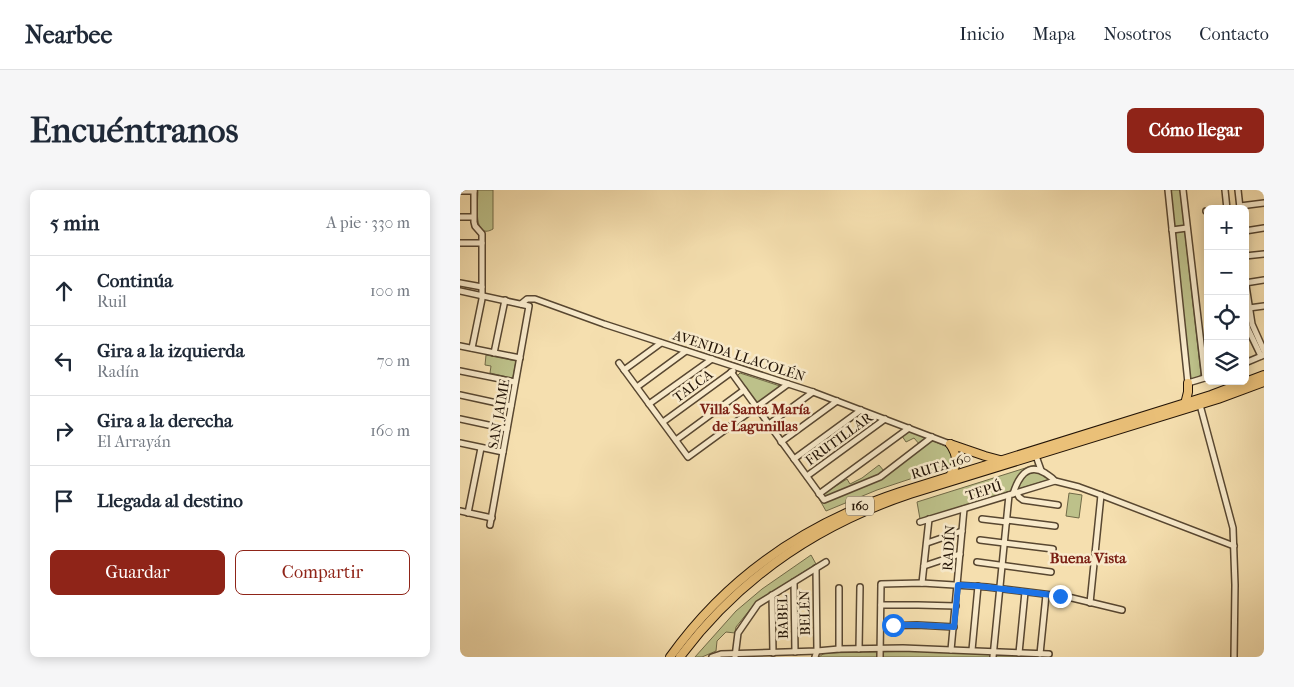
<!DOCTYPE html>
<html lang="es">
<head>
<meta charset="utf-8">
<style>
  body { margin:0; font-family:"IM FELL French Canon",serif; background:#f6f6f7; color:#1f2937 }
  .controls { position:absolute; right:15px; top:15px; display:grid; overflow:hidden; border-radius:8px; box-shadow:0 2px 12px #0003 }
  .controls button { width:45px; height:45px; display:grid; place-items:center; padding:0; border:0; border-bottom:1px solid #e0e1e3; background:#fff; color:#1f2937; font:25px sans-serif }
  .stop { position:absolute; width:15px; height:15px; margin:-11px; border:4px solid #1a73e8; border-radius:50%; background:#fff }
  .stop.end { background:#1a73e8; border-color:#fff; box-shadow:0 1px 5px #0008 }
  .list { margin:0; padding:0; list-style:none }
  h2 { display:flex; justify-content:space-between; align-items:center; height:65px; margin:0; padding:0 20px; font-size:21px }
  h2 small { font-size:16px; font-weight:400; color:#747a83 }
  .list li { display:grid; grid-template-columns:32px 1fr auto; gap:15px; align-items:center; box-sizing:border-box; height:70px; padding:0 20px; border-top:1px solid #e0e1e3 }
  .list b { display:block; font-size:19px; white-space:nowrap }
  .list p { margin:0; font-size:16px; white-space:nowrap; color:#747a83 }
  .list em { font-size:16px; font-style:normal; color:#747a83 }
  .actions { display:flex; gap:10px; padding:15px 20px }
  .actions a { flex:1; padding:11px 0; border:1px solid #8f2418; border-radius:8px; text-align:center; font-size:18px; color:#8f2418 }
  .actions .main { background:#8f2418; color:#fff }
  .icon { flex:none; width:28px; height:28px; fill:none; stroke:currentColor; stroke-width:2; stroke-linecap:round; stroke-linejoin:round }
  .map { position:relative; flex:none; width:804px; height:467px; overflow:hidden; border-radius:8px }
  header { display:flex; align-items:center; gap:30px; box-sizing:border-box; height:70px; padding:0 25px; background:#fff; border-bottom:1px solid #e0e1e3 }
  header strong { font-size:24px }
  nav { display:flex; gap:28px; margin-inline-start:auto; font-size:18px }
  .intro { display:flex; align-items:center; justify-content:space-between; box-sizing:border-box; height:120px; padding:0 30px }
  h1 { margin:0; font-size:35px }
  .button { padding:12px 22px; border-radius:8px; background:#8f2418; color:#fff; font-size:18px; font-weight:700 }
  main { display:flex; gap:30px; padding:0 30px }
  aside { flex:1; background:#fff; border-radius:8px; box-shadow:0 2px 12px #0003 }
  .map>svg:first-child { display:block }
</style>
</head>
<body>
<header>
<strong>Nearbee</strong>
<nav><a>Inicio</a><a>Mapa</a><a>Nosotros</a><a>Contacto</a></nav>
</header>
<div class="intro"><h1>Encuéntranos</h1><a class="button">Cómo llegar</a></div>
<main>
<aside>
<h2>5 min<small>A pie · 330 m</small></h2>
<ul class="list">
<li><svg class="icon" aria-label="ahead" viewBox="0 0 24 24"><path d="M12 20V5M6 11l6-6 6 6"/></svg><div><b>Continúa</b><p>Ruil</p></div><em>100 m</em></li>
<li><svg class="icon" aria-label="left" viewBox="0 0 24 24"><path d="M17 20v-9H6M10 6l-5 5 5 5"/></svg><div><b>Gira a la izquierda</b><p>Radín</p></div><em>70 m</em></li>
<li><svg class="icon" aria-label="right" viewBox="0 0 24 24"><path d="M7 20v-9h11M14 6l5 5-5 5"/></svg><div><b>Gira a la derecha</b><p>El Arrayán</p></div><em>160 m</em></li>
<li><svg class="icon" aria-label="arrive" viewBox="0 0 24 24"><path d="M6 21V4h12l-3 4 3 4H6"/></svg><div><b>Llegada al destino</b></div></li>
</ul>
<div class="actions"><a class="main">Guardar</a><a>Compartir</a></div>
</aside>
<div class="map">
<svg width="804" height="467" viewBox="0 0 804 467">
  <rect width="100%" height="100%" fill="#f5dfaf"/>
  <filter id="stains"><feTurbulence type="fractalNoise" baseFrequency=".004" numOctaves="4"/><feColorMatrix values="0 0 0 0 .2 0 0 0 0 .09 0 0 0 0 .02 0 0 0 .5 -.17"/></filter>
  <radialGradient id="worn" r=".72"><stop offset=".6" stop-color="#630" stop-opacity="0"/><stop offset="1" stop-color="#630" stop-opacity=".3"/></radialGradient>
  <g fill="#bdc18a" stroke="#706a48">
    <path d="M18 0H33V39C12 51 18 11 18 0Z"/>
    <polygon points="710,0 720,0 741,184 740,186 731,190 729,188"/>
    <polygon points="26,165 56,171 53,187 52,188 30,183 31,176 25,175"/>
    <polygon points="280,183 323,197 298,215 276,187"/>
    <polygon points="449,241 490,258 492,262 493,274 489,276 417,300 366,321 358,307 387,289 390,294 402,288 419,275 424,281 460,255 454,248 446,252 442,246"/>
    <polygon points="575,275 576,282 591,289 460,329 457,312"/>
    <polygon points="609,303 622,305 619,328 606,326"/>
    <polygon points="351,365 356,374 296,412 276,437 275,443 266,442 257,451 256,461 242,467 235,467 276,421 302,399"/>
    <polygon points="458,461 580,467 359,467 363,464 367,463"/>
  </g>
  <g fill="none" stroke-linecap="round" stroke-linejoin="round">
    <defs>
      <g id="minor">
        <polyline points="708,0 728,193 748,187"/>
        <polyline points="723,0 745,188"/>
        <polyline points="765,0 767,19"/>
        <polyline points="778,0 780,18"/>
        <polyline points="0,1 14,1"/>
        <polyline points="780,16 804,13"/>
        <polyline points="746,21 748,21"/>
        <polyline points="0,27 13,27"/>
        <polyline points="712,40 727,38"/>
        <polyline points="785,41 804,38"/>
        <polyline points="0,53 22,53"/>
        <polyline points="785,66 804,64"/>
        <polyline points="785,89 792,134 804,161"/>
        <polyline points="0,93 22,97"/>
        <polyline points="785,93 804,90"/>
        <polyline points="0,101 69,116 30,335"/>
        <polyline points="61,114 67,109 75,109 144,134 353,202 490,254"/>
        <polyline points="789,118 804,116"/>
        <polyline points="785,127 788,139 801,166"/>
        <polyline points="0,156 60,168"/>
        <polyline points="12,158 22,109 22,44 15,36 14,32 14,0"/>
        <polyline points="34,163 45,110"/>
        <polyline points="159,173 228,267 328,194"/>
        <polyline points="785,173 804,165"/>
        <polyline points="164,180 201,153"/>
        <polyline points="0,181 55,192"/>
        <polyline points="271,182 364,310 420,287 472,247"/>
        <polyline points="177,197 226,161"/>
        <polyline points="0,205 51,216"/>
        <polyline points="189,214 252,169"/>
        <polyline points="740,215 773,338 775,395 774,467"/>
        <polyline points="0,229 47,239"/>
        <polyline points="203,232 273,181"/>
        <polyline points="309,234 353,202"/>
        <polyline points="216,250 284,200"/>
        <polyline points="321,252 377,211"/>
        <polyline points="0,253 43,262"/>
        <polyline points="576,266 581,280"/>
        <polyline points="334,269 401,220"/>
        <polyline points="347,286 425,229"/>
        <polyline points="557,303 559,307 563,310 598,315"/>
        <polyline points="359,304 449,238"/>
        <path d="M553 304C558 288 567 272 585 283 589 286 592 287 595 291L619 297 641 305 774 356"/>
        <polyline points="0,321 32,328"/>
        <polyline points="8,323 21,258"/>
        <polyline points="522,329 547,332"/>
        <polyline points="547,330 595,336"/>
        <polyline points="460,332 595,291"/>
        <polyline points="520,350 593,359"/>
        <polyline points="467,353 502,341"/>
        <polyline points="517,372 591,382"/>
        <polyline points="464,376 500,364"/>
        <polyline points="334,392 335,462"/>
        <polyline points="462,393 469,329"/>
        <polyline points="379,398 379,459"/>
        <polyline points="312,405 313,463"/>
        <polyline points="630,413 641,305"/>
        <polyline points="421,415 458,415 496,416"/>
        <polyline points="421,436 457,435 494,437"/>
        <polyline points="399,459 400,397"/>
        <polyline points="491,460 504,319"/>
        <polyline points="512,460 518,396"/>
        <polyline points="559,463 565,402"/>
        <polyline points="580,464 586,405"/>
        <polyline points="252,467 261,464 357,461 379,459 443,458 589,464"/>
        <polyline points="275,467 278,443 298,414 366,372"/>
        <polyline points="355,467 357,461 356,378"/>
        <polyline points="420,467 421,394 462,393 527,397 608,407 662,420"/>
        <polyline points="533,467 549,305"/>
      </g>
      <g id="highway">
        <polyline points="725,214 728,202 728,193"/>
        <polyline points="490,254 525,266 540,270"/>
        <path d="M490 286C498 274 498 266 490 254"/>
        <path d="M210 467C267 387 346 333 440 302L751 205 804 185"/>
        <path d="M220 467C279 388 357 335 450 304L758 209 804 192"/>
      </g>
    </defs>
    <use href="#minor" stroke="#584731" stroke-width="8"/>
    <use href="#highway" stroke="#231407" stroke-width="10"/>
    <use href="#minor" stroke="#f8eacb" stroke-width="5"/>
    <use href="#highway" stroke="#eac078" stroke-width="8"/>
  </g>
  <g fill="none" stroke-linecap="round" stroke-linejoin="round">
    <polyline stroke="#1a73e8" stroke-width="6" points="433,435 457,435 494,437 498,395 518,396 600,406"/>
  </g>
  <g text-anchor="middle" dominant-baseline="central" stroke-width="5" stroke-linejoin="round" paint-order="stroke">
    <rect fill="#f8eacb" stroke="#635442" stroke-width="1" x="386" y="306.5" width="28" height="19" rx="4"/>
    <g font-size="12" font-weight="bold" fill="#231407">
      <text x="400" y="316">160</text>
    </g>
    <g font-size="14" fill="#231407" stroke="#f8eacb">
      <text transform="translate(279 166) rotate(18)">AVENIDA LLACOLÉN</text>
      <text transform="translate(233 196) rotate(-36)">TALCA</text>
      <text transform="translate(39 224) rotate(-80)">SAN JAIME</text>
      <text transform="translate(379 249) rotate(-36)">FRUTILLAR</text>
      <text transform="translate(481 276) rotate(-17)">RUTA 160</text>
      <text transform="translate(524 301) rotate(-17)">TEPÚ</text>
      <text transform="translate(489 358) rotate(-86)">RADÍN</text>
      <text transform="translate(345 423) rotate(-91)">BELÉN</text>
      <text transform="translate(323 427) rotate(-91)">BABEL</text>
    </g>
    <g font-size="15" font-weight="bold" fill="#7a1f14" stroke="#f8eacb">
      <text x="295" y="219">Villa Santa María<tspan x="295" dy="17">de Lagunillas</tspan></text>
      <text x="628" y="368">Buena Vista</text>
    </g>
  </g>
  <rect width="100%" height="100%" filter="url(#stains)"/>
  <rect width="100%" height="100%" fill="url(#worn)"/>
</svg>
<div class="controls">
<button>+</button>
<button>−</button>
<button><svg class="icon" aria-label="locate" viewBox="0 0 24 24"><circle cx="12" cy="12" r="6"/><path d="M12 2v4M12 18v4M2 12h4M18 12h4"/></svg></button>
<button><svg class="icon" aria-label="layers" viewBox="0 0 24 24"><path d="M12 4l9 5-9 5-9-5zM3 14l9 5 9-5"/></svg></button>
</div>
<div class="stop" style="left:433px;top:435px"></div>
<div class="stop end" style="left:600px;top:406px"></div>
</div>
</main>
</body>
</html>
